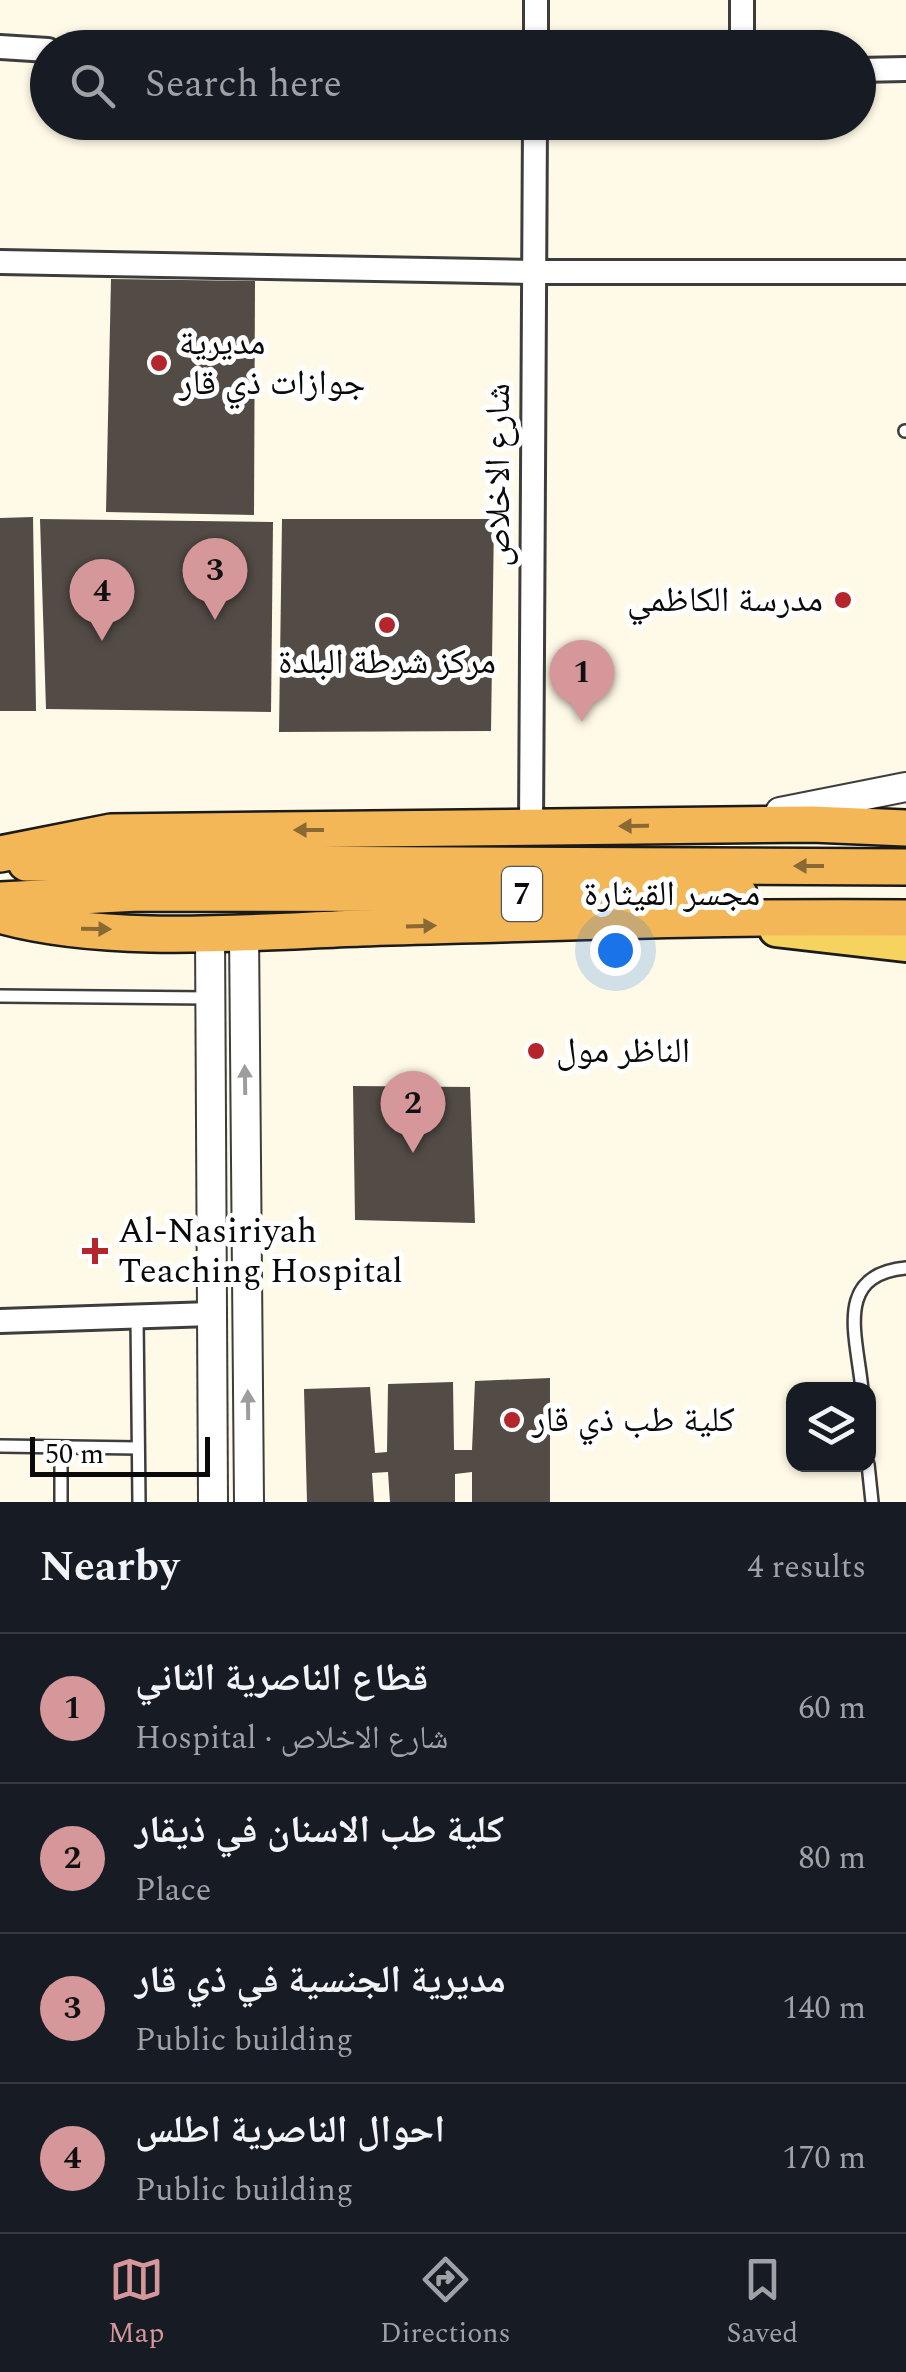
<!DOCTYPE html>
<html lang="en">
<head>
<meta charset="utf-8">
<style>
  body { margin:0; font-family:Spectral,"Noto Naskh Arabic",serif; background:#242831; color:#f1f3f6 }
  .controls { position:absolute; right:30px; bottom:30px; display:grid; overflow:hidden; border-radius:20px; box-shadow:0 2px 8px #0004 }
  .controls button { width:90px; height:90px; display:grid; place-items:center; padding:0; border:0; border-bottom:2px solid #363941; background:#171b24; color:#f1f3f6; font:50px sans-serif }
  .scale { position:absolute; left:30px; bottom:25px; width:180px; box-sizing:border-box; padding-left:10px; border:5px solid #0a0a0a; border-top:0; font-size:28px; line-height:35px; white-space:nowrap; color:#0a0a0a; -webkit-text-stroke:8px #fff; paint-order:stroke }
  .you { position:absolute; left:615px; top:950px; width:35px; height:35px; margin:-25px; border:8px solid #fff; border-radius:50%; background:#1a73e8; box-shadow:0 0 0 15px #1a73e833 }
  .badge { display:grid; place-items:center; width:65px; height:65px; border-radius:50%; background:#d6979b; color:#111; font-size:32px; font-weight:700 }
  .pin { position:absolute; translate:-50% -82px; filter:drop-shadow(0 2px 5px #0008) }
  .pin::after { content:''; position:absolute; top:52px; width:35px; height:30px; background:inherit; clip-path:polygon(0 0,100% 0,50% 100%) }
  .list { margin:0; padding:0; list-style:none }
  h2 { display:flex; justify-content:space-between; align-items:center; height:130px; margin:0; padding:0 40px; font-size:42px }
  h2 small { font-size:32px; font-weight:400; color:#9ea1a6 }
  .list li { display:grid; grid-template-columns:65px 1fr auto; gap:30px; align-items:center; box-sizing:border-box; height:150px; padding:0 40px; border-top:2px solid #363941 }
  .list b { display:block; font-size:38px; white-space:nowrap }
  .list p { margin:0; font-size:32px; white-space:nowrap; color:#9ea1a6 }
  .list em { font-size:32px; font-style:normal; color:#9ea1a6 }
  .icon { flex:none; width:55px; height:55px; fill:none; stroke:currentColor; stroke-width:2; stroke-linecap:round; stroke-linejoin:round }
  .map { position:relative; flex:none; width:906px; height:1502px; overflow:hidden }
  .search { position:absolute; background:#171b24; box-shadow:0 2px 8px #0004; left:30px; right:30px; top:30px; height:110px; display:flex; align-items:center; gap:25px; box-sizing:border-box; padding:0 35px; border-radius:55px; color:#9ea1a6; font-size:38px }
  .sheet { height:730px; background:#171b24 }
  nav { display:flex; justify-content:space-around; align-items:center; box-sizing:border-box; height:140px; border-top:2px solid #363941; background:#171b24; font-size:28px; color:#9ea1a6 }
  nav a { display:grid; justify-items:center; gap:5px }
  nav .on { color:#d6979b }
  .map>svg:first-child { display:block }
</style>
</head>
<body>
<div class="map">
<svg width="906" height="1502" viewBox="0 0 906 1502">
  <rect width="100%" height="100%" fill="#fffae7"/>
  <g fill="#524b46">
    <polygon points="111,279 255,281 254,515 106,512"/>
    <polygon points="33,517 36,711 0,711 0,518"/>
    <polygon points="40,519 273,522 271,712 46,709"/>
    <polygon points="282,519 494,519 491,731 279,732"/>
    <polygon points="353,1086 470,1087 475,1223 355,1220"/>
    <polygon points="550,1378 550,1502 472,1502 472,1472 455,1474 455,1502 390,1502 388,1472 372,1473 374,1502 307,1502 304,1389 370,1387 375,1453 387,1452 388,1384 453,1382 454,1450 472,1450 475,1381"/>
  </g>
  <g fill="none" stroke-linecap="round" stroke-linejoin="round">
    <defs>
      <g id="service">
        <polyline points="905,431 906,431"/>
        <polyline points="0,996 208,998"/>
        <polyline points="137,1317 139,1502"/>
        <path d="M862 1390C857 1336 833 1275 906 1268"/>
        <polyline points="0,1446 138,1448"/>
        <polyline points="868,1464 872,1502"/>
        <polyline points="61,1502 61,1447"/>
      </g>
      <g id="minor">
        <polyline points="742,0 742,48"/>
        <polyline points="0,47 48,50"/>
        <polyline points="536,48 536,0"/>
        <polyline points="858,70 906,69"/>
        <polyline points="0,262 535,272 906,272"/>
        <polyline points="531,828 535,122"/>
        <polyline points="0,1321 211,1314"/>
      </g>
      <g id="tertiary">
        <polyline points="780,812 906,787"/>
        <polyline points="210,932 213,1502"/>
        <polyline points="244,932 249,1502"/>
      </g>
      <polyline id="primary" points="776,930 906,945"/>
      <g id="trunk">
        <polyline points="0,854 111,832 812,824 906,828"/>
        <polyline points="26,863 906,867"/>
        <polyline points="0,900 139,893 739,894"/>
        <path d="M0 915C106 945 251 932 361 928 543 923 724 916 906 918"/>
      </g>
    </defs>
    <use href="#service" stroke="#3d3d3d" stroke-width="16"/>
    <use href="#minor" stroke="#3d3d3d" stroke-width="28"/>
    <use href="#tertiary" stroke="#3d3d3d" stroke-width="32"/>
    <use href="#primary" stroke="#1b1b1b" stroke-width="38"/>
    <use href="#trunk" stroke="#1b1b1b" stroke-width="40"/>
    <use href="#service" stroke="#fff" stroke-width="11"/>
    <use href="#minor" stroke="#fff" stroke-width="22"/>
    <use href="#tertiary" stroke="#fff" stroke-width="28"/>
    <use href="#primary" stroke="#f6d25f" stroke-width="32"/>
    <use href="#trunk" stroke="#f4b758" stroke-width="35"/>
  </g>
  <defs><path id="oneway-solid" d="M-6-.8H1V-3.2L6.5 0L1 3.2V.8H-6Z" transform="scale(2.5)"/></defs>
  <g fill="#8b6935">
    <use href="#oneway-solid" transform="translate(634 826) rotate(179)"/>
    <use href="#oneway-solid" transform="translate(309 830) rotate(180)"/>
    <use href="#oneway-solid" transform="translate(809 866) rotate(-180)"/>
    <use href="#oneway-solid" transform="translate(421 926) rotate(-2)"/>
    <use href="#oneway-solid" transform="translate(96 929) rotate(1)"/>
  </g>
  <g fill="#9d9d9d">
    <use href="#oneway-solid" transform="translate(245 1080) rotate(-91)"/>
    <use href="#oneway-solid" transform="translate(248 1405) rotate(-91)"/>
  </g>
  <g fill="#b5262c" stroke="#fff" stroke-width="4">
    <circle cx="159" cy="363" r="10"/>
    <circle cx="843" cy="600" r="10"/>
    <circle cx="387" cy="625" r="10"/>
    <circle cx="536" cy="1051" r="10"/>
    <path d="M90 1236h10v10h10v10h-10v10h-10v-10h-10v-10h10z"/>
    <circle cx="512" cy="1420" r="10"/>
  </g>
  <g text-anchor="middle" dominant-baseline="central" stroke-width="10" stroke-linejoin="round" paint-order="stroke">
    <rect fill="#fff" stroke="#545454" stroke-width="2.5" x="502" y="867" width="40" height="54" rx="8"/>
    <g font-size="32" font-weight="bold" fill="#0a0a0a">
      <text x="522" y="894">7</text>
    </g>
    <g font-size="35" fill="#0a0a0a" stroke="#fff" text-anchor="start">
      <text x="179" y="343">مديرية<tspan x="179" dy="40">جوازات ذي قار</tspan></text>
      <text x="823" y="600" text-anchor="end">مدرسة الكاظمي</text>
      <text x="387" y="662" text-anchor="middle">مركز شرطة البلدة</text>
      <text x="556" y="1051">الناظر مول</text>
      <text x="118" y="1231">Al-Nasiriyah<tspan x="118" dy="40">Teaching Hospital</tspan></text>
      <text x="532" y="1420">كلية طب ذي قار</text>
    </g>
    <g font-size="35" fill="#0a0a0a" stroke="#fff">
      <text transform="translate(498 475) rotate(-90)">شارع الاخلاص</text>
      <text x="672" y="894">مجسر القيثارة</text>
    </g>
  </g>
</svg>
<div class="controls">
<button><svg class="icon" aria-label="layers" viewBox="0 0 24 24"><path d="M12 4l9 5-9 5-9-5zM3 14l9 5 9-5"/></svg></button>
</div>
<div class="scale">50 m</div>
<div class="you"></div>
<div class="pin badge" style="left:582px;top:722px">1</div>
<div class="pin badge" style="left:413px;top:1153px">2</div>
<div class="pin badge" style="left:215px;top:620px">3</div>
<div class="pin badge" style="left:102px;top:641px">4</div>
<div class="search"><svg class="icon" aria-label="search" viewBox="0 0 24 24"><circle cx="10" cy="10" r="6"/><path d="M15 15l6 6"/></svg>Search here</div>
</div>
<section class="sheet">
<h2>Nearby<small>4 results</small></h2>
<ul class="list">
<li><span class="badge">1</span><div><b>قطاع الناصرية الثاني</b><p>Hospital · شارع الاخلاص</p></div><em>60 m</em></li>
<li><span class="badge">2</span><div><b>كلية طب الاسنان في ذيقار</b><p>Place</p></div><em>80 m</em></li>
<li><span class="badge">3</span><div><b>مديرية الجنسية في ذي قار</b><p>Public building</p></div><em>140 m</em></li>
<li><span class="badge">4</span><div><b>احوال الناصرية اطلس</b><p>Public building</p></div><em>170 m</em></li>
</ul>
</section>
<nav>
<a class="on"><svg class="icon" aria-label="map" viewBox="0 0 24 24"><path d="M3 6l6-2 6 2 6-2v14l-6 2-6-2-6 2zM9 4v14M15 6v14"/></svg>Map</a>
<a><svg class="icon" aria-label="directions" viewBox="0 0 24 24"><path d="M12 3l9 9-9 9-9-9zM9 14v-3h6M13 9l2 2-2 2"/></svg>Directions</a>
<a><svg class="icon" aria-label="saved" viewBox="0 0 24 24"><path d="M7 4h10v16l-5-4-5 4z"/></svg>Saved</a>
</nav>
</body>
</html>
